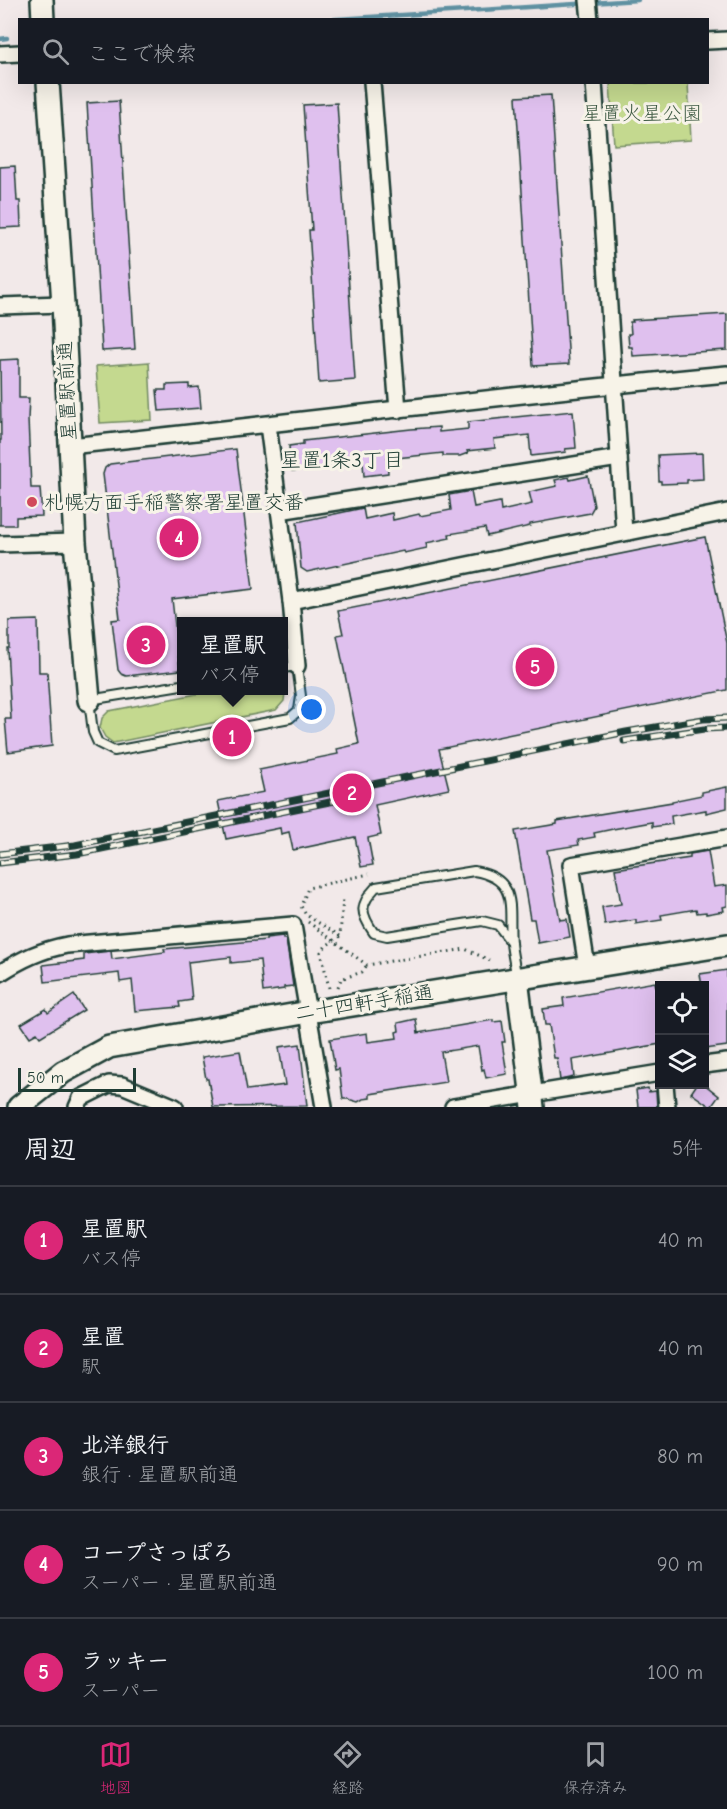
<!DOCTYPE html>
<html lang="ja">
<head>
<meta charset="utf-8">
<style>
  body { margin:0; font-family:"Comic Neue","Klee One",sans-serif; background:#242831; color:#f1f3f6 }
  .controls { position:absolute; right:18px; bottom:18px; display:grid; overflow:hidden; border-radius:0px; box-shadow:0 6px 24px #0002 }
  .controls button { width:54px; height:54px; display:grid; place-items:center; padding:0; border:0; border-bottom:2px solid #363941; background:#171b24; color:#f1f3f6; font:30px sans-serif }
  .scale { position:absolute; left:18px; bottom:15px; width:118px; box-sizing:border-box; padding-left:6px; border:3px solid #1f3d34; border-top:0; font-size:16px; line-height:21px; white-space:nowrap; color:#1f3d34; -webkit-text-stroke:4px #f7f3e8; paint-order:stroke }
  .you { position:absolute; left:312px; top:710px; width:21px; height:21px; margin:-15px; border:4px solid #fff; border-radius:50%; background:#1a73e8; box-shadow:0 0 0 9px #1a73e833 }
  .badge { display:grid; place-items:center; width:39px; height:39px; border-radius:50%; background:#db2777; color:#fff; font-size:20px; font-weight:700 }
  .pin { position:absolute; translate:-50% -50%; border:3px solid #fff; box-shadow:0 2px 6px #0006 }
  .popup { position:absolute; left:177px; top:617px; width:111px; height:78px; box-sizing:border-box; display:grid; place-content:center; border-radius:0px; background:#171b24; filter:drop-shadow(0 2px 4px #0005); font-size:20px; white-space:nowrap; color:#9ea1a6 }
  .popup b { font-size:22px; color:#f1f3f6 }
  .popup::after { content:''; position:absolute; left:50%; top:100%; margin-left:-12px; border:12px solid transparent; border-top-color:#171b24 }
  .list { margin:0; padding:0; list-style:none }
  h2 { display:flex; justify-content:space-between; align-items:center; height:78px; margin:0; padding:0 24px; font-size:26px }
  h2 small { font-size:20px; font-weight:400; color:#9ea1a6 }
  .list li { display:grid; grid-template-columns:39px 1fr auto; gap:18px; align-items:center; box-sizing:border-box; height:108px; padding:0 24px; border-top:2px solid #363941 }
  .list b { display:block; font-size:22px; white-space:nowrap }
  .list p { margin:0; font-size:20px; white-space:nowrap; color:#9ea1a6 }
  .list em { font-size:20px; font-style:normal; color:#9ea1a6 }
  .icon { flex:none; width:33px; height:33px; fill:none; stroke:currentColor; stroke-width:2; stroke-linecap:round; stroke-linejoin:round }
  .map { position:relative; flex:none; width:727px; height:1107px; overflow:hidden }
  .search { position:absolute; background:#171b24; box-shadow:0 6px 24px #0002; left:18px; right:18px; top:18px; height:66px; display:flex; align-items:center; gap:15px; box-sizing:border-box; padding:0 21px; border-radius:0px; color:#9ea1a6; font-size:22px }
  .sheet { height:618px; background:#171b24 }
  nav { display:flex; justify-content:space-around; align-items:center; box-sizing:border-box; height:84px; border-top:2px solid #363941; background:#171b24; font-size:16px; color:#9ea1a6 }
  nav a { display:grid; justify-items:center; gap:3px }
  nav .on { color:#db2777 }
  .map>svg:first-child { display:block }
</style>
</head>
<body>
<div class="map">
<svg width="727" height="1107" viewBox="0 0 727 1107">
  <rect width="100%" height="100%" fill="#f2e9e9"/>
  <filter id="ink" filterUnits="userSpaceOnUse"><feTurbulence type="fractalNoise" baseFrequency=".0167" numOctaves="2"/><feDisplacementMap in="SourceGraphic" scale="12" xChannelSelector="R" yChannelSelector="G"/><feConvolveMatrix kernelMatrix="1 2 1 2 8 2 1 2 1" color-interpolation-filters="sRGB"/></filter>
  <g filter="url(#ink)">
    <g fill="#c4d98f" stroke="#728b62" stroke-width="1.5">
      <polygon points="610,83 688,83 691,140 614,145"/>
      <polygon points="149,362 152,420 100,423 96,366"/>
      <polygon points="283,689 285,692 284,701 276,710 113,743 105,737 100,728 102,718 109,711 212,691 283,690"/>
    </g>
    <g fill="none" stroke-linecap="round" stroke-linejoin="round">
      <g stroke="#6192a3" stroke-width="4.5">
        <polyline points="322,20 638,0"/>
        <polyline points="0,39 7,38"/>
      </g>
    </g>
    <g fill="#dfc0ee" stroke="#1f3d34" stroke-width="1.5">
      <polygon points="551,95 569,364 533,366 516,97"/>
      <polygon points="119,101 135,349 102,351 87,103"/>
      <polygon points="337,103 355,380 319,383 309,230 312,230 303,105"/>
      <polygon points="15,166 17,201 20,201 21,227 0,228 0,167"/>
      <polygon points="727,314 727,350 633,356 632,347 629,347 628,334 631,334 630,322 633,322 632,320"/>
      <polygon points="19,359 19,398 29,398 28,419 31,488 40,488 42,516 16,517 16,525 0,525 0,440 1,440 0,360"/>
      <polygon points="189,384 189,388 199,387 201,408 159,411 157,390 166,390 166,385"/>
      <polygon points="573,411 576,448 565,449 566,452 531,456 529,435 494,439 495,448 467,451 468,453 460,456 443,456 443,453 387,459 388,473 364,476 363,463 292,471 291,469 289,446 303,444 303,441 411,429 439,427 439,432 468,429 468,422"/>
      <polygon points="236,449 253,589 172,599 180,670 126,676 121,674 118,670 112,620 120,619 103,474 105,468 110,464"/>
      <polygon points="702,453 703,479 687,480 687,483 661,484 661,481 659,481 658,455"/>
      <polygon points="588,476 594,506 590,513 530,524 530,526 487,536 485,528 449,534 450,538 426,543 427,548 404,553 403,551 307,572 301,568 297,522 363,508 365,519 392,513 393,520 419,514 420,516 451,510 449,495 471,491 474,507 500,502 501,511 532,504 529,492 557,486 555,480 569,477 570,480"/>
      <polygon points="705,537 727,643 727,690 439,749 449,789 375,805 381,835 368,838 373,865 361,867 355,837 293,850 289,832 281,834 280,828 226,839 218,801 264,792 259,770 338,754 337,749 359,744 337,635 343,634 338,611"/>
      <polygon points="38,620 39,672 47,672 52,746 8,752 5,719 11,719 7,648 9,648 9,621"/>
      <polygon points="727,787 727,808 706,813 706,810 671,816 672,824 652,827 652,822 613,829 594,833 595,837 578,840 579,845 547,850 560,920 567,919 570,937 538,943 534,919 530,919 515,831 557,824 557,821 672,802 672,801 702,795 702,792"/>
      <polygon points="708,851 714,887 727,885 727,906 723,907 724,911 706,914 706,912 697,913 696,909 661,915 662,920 636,924 636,920 605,925 602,907 621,904 615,869 690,858 690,854"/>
      <polygon points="283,936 283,939 286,939 293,986 284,987 284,989 263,992 260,960 231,963 231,957 188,962 192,1000 179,1002 180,1007 135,1011 132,980 120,982 119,973 45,982 43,965 84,960 84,954 111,951 112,959 165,952 164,949 266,940 266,938"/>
      <polygon points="727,970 727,1046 705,1049 705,986 702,986 700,974"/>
      <polygon points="655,982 660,1010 660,1044 572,1060 574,1077 560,1080 557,1058 554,1058 549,1025 545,1025 543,1009 564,1006 563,998"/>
      <polygon points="74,995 84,1010 40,1037 37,1033 30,1037 21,1024 46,1009 48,1013"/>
      <polygon points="416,1019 418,1033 493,1020 493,1022 502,1021 505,1042 502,1042 507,1074 486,1078 484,1069 482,1070 478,1046 441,1052 446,1082 370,1094 370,1098 363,1099 358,1102 348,1099 343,1099 339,1069 335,1070 330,1039 367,1033 368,1042 397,1038 396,1032 399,1031 398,1023"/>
      <polygon points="300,1044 307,1106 213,1107 208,1079 206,1079 202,1057 240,1051 247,1090 285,1085 279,1047"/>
      <polygon points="697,1084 704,1084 719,1096 711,1107 691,1093"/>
      <polygon points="648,1088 649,1092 656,1091 657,1107 638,1107 636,1090"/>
    </g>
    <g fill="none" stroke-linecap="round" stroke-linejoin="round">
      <defs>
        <g id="lane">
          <polyline points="181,685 89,700 93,732 98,743 114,751 290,718 299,710 301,696 297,666 283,668"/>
          <path d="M511 942 498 925 482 921 387 936 374 933C360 913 359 905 376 887L474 871C520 879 508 908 511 943 512 954 515 965 516 976"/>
        </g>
        <g id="street">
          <polyline points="588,0 590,20"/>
          <polyline points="708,41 727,40"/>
          <polyline points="0,54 20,53"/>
          <polyline points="372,82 398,410"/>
          <polyline points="594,82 624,532"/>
          <polyline points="0,306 63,304"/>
          <polyline points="268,425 291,601 297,666"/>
          <path d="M70 446C289 423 508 394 727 374"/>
          <polyline points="279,511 619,458"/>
          <polyline points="0,544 75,542"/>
          <polyline points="291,601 727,512"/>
          <polyline points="587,967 571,865 727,838"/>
          <path d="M0 973C22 959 41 950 67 945L293 925 324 1107"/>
          <polyline points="704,1065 727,1062"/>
          <polyline points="665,1084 667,1107"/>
          <polyline points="77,1107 81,1098 109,1084 122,1085 175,1107"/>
          <polyline points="453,1107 660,1073"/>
        </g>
        <g id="secondary">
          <polyline points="42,0 43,20"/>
          <polyline points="48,82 63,304 75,542 89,700"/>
          <polyline points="517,978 533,1107"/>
          <polyline points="19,1107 63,1072 109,1047 309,1012 727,945"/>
        </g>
      </defs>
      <use href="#lane" stroke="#1f3d34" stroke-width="12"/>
      <use href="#street" stroke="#1f3d34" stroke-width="20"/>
      <use href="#secondary" stroke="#1f3d34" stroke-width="26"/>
      <g stroke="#1f3d34" stroke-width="3" stroke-dasharray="1.5 4.5" stroke-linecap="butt">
        <polyline points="308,922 367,965 465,949 489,960"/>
        <polyline points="340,936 306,915 301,906 308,888 369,874"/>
        <polyline points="338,987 341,979 362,972 367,965"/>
        <polyline points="329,988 321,952 326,946 340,936 343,898"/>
      </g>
      <use href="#lane" stroke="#f7f3e8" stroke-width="8"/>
      <use href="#street" stroke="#f7f3e8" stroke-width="15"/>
      <use href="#secondary" stroke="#f7f3e8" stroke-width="21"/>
      <defs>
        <g id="rail">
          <polyline points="624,741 704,729 727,728"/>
          <polyline points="0,854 75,845 626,732 703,719 727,718"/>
          <polyline points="0,863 77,854 354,797"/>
        </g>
      </defs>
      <use href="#rail" stroke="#1f3d34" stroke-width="7"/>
      <use href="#rail" stroke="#f7f3e8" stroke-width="4.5" stroke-dasharray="14" stroke-linecap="butt"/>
    </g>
  </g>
  <circle fill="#d1495b" stroke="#f7f3e8" stroke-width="2" cx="32" cy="502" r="6"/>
  <g text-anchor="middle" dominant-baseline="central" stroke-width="6" stroke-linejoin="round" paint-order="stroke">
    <g font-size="20" fill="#405c46" stroke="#f7f3e8">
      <text x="642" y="113">星置火星公園</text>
    </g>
    <g font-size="20" fill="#1f3d34" stroke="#f7f3e8">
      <text transform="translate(67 391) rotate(-93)">星置駅前通</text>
      <text transform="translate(364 1003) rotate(-9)">二十四軒手稲通</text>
    </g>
    <g font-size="20" fill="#1f3d34" stroke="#f7f3e8" text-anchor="start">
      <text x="44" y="502">札幌方面手稲警察署星置交番</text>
    </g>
    <g font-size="21" fill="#1f3d34" stroke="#f7f3e8">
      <text x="342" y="460">星置1条3丁目</text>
    </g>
  </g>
</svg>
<div class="controls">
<button><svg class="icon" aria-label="locate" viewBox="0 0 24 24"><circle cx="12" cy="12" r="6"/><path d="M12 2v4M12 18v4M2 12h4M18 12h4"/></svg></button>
<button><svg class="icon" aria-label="layers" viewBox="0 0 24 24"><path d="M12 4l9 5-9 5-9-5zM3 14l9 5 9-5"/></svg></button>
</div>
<div class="scale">50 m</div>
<div class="you"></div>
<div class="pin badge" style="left:232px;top:737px">1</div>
<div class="popup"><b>星置駅</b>バス停</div>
<div class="pin badge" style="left:352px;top:793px">2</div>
<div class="pin badge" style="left:146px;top:645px">3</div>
<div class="pin badge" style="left:179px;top:538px">4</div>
<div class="pin badge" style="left:535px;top:667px">5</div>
<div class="search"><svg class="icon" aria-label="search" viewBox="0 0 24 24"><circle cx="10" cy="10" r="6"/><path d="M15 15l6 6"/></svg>ここで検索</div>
</div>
<section class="sheet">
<h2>周辺<small>5件</small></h2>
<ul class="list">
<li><span class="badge">1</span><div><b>星置駅</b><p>バス停</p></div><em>40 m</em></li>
<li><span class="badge">2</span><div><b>星置</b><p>駅</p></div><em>40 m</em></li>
<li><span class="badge">3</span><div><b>北洋銀行</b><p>銀行 · 星置駅前通</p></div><em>80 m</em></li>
<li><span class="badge">4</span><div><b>コープさっぽろ</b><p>スーパー · 星置駅前通</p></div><em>90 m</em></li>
<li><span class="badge">5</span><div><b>ラッキー</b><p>スーパー</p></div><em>100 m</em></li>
</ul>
</section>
<nav>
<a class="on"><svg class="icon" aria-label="map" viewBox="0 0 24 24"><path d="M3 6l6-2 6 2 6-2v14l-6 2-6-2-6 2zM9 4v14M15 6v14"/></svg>地図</a>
<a><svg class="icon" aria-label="directions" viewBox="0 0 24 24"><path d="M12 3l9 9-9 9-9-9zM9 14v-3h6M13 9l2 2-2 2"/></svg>経路</a>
<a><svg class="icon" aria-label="saved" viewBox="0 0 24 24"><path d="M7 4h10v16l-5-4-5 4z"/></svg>保存済み</a>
</nav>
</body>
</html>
